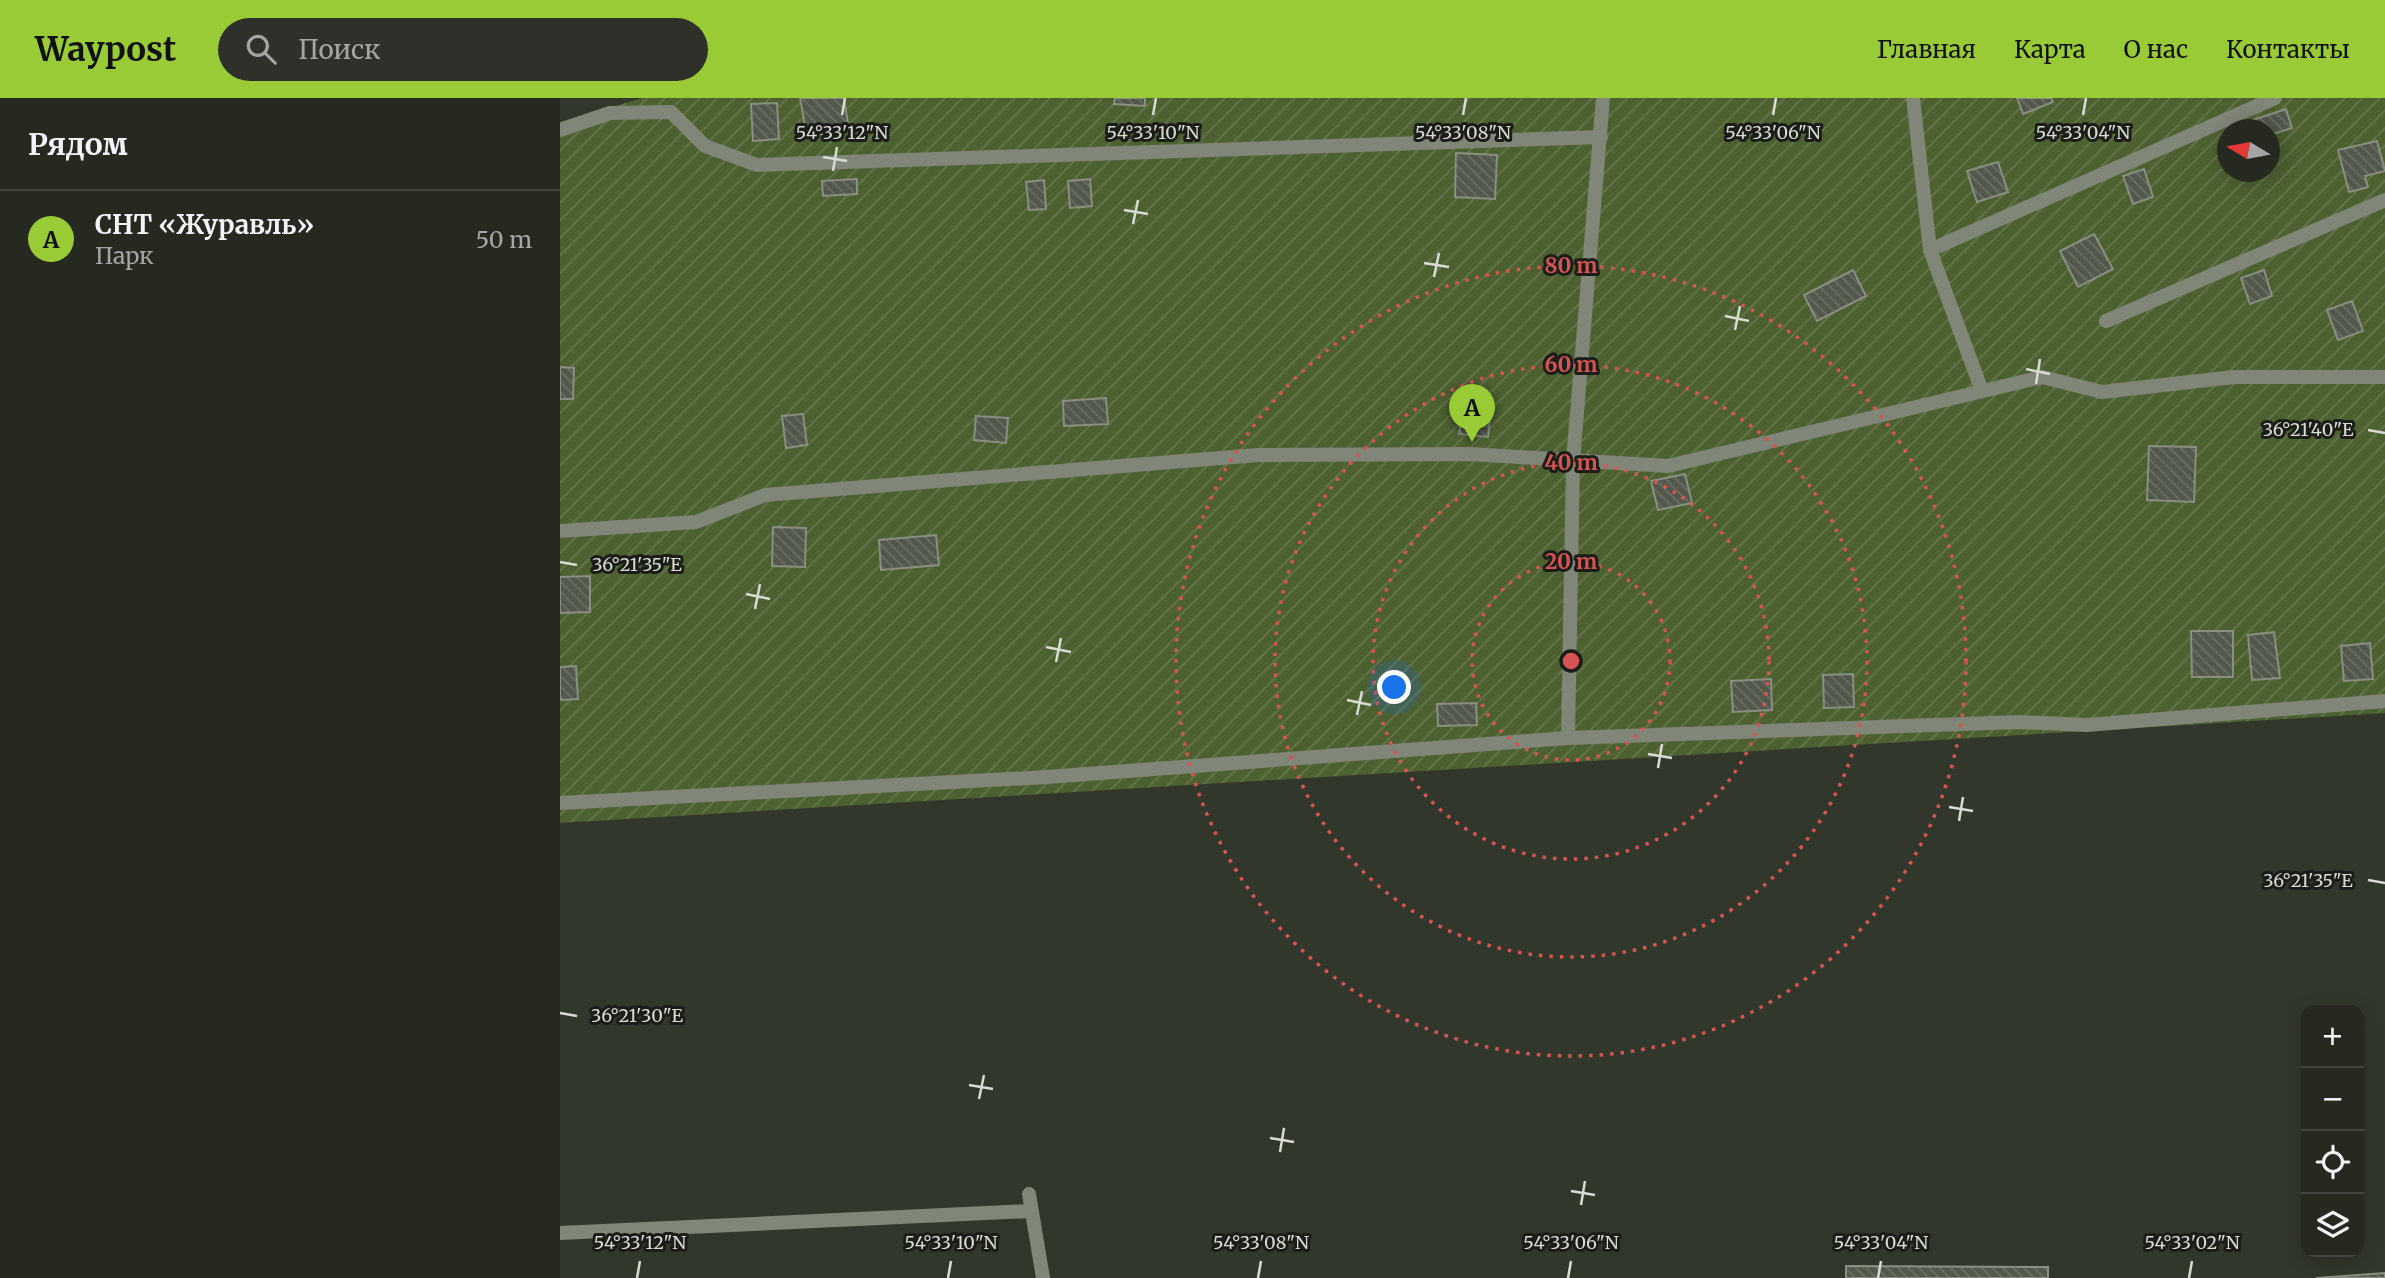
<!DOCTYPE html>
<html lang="ru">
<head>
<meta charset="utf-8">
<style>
  body { margin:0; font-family:Merriweather,serif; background:#2e3129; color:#f1f3f6 }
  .controls { position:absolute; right:21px; bottom:21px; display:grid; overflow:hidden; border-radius:14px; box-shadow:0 4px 18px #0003 }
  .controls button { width:63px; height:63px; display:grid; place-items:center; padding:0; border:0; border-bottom:2px solid #42453e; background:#262920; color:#f1f3f6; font:35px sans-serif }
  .compass { position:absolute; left:1657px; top:21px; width:63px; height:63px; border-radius:50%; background:#262920; box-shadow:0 4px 18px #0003; rotate:280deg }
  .you { position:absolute; left:835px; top:590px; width:24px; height:24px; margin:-18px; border:5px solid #fff; border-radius:50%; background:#1a73e8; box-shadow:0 0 0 10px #1a73e833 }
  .badge { display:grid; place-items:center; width:46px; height:46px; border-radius:50%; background:#99cb36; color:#111; font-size:23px; font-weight:700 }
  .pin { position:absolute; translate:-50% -58px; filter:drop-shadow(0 2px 4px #0008) }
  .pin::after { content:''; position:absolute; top:37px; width:24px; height:21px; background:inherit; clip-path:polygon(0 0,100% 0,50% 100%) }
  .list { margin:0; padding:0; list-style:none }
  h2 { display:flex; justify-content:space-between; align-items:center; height:91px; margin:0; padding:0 28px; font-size:30px }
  h2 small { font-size:23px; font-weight:400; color:#a4a6a5 }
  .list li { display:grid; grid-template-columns:46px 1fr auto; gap:21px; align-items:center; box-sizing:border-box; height:98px; padding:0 28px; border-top:2px solid #42453e }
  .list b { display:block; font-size:26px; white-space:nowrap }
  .list p { margin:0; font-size:23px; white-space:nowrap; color:#a4a6a5 }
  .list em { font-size:23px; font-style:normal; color:#a4a6a5 }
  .icon { flex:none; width:38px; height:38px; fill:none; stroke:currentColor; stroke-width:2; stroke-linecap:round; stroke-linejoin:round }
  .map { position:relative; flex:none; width:1825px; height:1180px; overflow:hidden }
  header { display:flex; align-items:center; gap:42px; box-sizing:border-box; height:98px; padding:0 35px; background:#99cb36; color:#111 }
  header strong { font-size:33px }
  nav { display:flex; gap:38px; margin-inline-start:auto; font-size:24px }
  .search { width:490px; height:63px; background:#2e3129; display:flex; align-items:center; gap:18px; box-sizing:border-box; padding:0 24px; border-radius:38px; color:#a4a6a5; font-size:26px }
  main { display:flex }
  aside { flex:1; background:#262920 }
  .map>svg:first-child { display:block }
</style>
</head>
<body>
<header>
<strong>Waypost</strong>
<div class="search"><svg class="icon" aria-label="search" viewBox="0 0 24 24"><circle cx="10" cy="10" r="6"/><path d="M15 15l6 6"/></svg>Поиск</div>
<nav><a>Главная</a><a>Карта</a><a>О нас</a><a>Контакты</a></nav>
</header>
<main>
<aside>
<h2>Рядом<small></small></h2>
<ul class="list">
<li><span class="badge">A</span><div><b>СНТ «Журавль»</b><p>Парк</p></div><em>50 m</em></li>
</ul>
</aside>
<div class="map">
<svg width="1825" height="1180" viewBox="0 0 1825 1180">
  <defs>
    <pattern id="garden-furrows" width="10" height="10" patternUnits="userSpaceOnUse" patternTransform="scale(1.75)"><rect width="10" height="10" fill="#4d6030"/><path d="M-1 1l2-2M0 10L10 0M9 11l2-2" fill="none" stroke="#66764d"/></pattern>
    <pattern id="building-back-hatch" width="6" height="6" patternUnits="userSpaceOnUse" patternTransform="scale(1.75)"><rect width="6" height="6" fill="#52584b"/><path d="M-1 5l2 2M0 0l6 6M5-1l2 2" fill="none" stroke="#6a6f64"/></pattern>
  </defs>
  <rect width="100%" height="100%" fill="#32372b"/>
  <path fill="url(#garden-furrows)" fill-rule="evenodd" d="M82 0H1825V615L0 725V24ZM1668 32H1710V74H1668Z"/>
  <g fill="url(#building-back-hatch)" stroke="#898f81" stroke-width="2">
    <polygon points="240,0 284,0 289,32 247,38"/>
    <polygon points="555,0 585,0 585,8 554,6"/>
    <polygon points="1457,0 1491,0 1493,4 1463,16"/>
    <polygon points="217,5 219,41 193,43 191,6"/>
    <polygon points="1726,11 1732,30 1710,37 1710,32 1693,32 1690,23"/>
    <polygon points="1817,43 1825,73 1805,78 1808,89 1789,94 1778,52"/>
    <polygon points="896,55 937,57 935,101 895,99"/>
    <polygon points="1438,64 1448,94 1417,104 1407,73"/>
    <polygon points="1584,71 1593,99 1573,106 1563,78"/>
    <polygon points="297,81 297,96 263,98 262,83"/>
    <polygon points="530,81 532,108 510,110 508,83"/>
    <polygon points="484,82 486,111 469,112 466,84"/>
    <polygon points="1534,136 1553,171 1518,189 1500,153"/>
    <polygon points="1293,172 1306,198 1257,223 1244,197"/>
    <polygon points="1704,172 1712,198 1690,206 1681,180"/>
    <polygon points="1792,203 1803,233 1778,242 1767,212"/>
    <polygon points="0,269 14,270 13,301 0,301"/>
    <polygon points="546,300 548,326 504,328 503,303"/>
    <polygon points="903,308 931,312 928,339 899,336"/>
    <polygon points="243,316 247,347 226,350 222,318"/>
    <polygon points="416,318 448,320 446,345 414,342"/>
    <polygon points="1589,348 1636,349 1634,404 1587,402"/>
    <polygon points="1125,376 1132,405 1098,412 1091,383"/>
    <polygon points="213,429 246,430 245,469 212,468"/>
    <polygon points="376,437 379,467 321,472 319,442"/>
    <polygon points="30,478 30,514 0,515 0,479"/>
    <polygon points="1631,533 1673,533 1673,579 1632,579"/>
    <polygon points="1714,534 1720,580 1692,582 1688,537"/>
    <polygon points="1810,545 1813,581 1784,583 1781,548"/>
    <polygon points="16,568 18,601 0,602 0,569"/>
    <polygon points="1293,576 1294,609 1264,610 1263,577"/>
    <polygon points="1211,581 1212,612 1173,614 1171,583"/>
    <polygon points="916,605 917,627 878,628 877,606"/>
    <polygon points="1286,1168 1488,1169 1488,1180 1286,1180"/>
    <polygon points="1825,1175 1825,1180 1756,1180"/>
  </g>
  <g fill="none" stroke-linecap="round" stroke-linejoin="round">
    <polyline stroke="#808678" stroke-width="14" points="0,1135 471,1113"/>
    <g stroke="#808678" stroke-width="14">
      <polyline points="1353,0 1370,152 1422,293"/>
      <polyline points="0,32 50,15 111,14 145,48 197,67 1041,39"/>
      <polyline points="1370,152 1715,0"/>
      <polyline points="1546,223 1825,102"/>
      <polyline points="0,433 136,424 205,397 698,357 910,356 1108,368 1482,279 1542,294 1674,279 1825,279"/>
      <polyline points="1008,640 1013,363 1043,0"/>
      <polyline points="0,705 487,679 1008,640 1459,624 1527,627 1825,603"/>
      <polyline points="469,1096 483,1180"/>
    </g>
  </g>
  <path fill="none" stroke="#d8dbd4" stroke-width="2.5" d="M282 17 285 0M593 17 596 0M903 17 906 0M1213 17 1216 0M1523 17 1526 0M263 59 287 63M273 73 277 49M564 112 588 116M573 126 578 102M864 165 889 169M874 179 879 155M1165 218 1189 223M1175 232 1180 208M1466 271 1490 276M1476 286 1480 261M1808 332 1825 335M0 464 17 467M186 496 210 501M195 511 200 486M486 549 511 554M496 564 501 540M787 602 811 607M797 617 802 593M1088 656 1112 660M1098 670 1102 646M1389 709 1413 713M1399 723 1403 699M1808 782 1825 785M0 915 17 918M409 987 433 991M419 1001 424 977M710 1040 734 1044M720 1054 724 1030M1011 1093 1035 1097M1021 1107 1025 1083M77 1180 80 1163M388 1180 391 1163M698 1180 701 1163M1008 1180 1011 1163M1318 1180 1321 1163M1629 1180 1632 1163"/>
  <g fill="none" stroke="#d65553" stroke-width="3.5" stroke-dasharray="3.5 7">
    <circle cx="1011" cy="563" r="99"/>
    <circle cx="1011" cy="563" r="198"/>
    <circle cx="1011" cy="563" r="296"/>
    <circle cx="1011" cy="563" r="395"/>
  </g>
  <g font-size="18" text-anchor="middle" fill="#d8dbd4" stroke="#1b1e18" stroke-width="6" stroke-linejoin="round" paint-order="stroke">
    <text x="1213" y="41">54°33'06"N</text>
    <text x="1523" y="41">54°33'04"N</text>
    <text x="282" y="41">54°33'12"N</text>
    <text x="593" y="41">54°33'10"N</text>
    <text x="903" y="41">54°33'08"N</text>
    <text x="1748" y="338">36°21'40"E</text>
    <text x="77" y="473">36°21'35"E</text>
    <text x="1748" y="789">36°21'35"E</text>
    <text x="77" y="924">36°21'30"E</text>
    <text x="80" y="1151">54°33'12"N</text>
    <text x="391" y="1151">54°33'10"N</text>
    <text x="701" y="1151">54°33'08"N</text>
    <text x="1011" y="1151">54°33'06"N</text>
    <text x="1321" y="1151">54°33'04"N</text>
    <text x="1632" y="1151">54°33'02"N</text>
  </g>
  <circle cx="1011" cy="563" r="10" fill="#d65553" stroke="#1b1e18" stroke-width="3.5"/>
  <g font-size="21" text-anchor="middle" font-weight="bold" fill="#d65553" stroke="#1b1e18" stroke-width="6" stroke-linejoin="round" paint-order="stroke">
    <text x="1011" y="175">80 m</text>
    <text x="1011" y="274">60 m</text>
    <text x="1011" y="372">40 m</text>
    <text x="1011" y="471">20 m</text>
  </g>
</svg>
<div class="controls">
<button>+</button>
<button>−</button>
<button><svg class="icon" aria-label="locate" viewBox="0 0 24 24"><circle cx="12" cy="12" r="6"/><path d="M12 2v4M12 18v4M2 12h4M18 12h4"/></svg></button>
<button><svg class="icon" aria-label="layers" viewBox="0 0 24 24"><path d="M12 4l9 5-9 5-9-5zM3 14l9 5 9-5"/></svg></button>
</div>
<svg class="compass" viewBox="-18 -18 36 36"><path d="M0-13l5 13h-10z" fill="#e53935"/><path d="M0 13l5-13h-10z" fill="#a4a6a5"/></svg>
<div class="you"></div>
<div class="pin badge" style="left:912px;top:344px">A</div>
</div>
</main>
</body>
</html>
